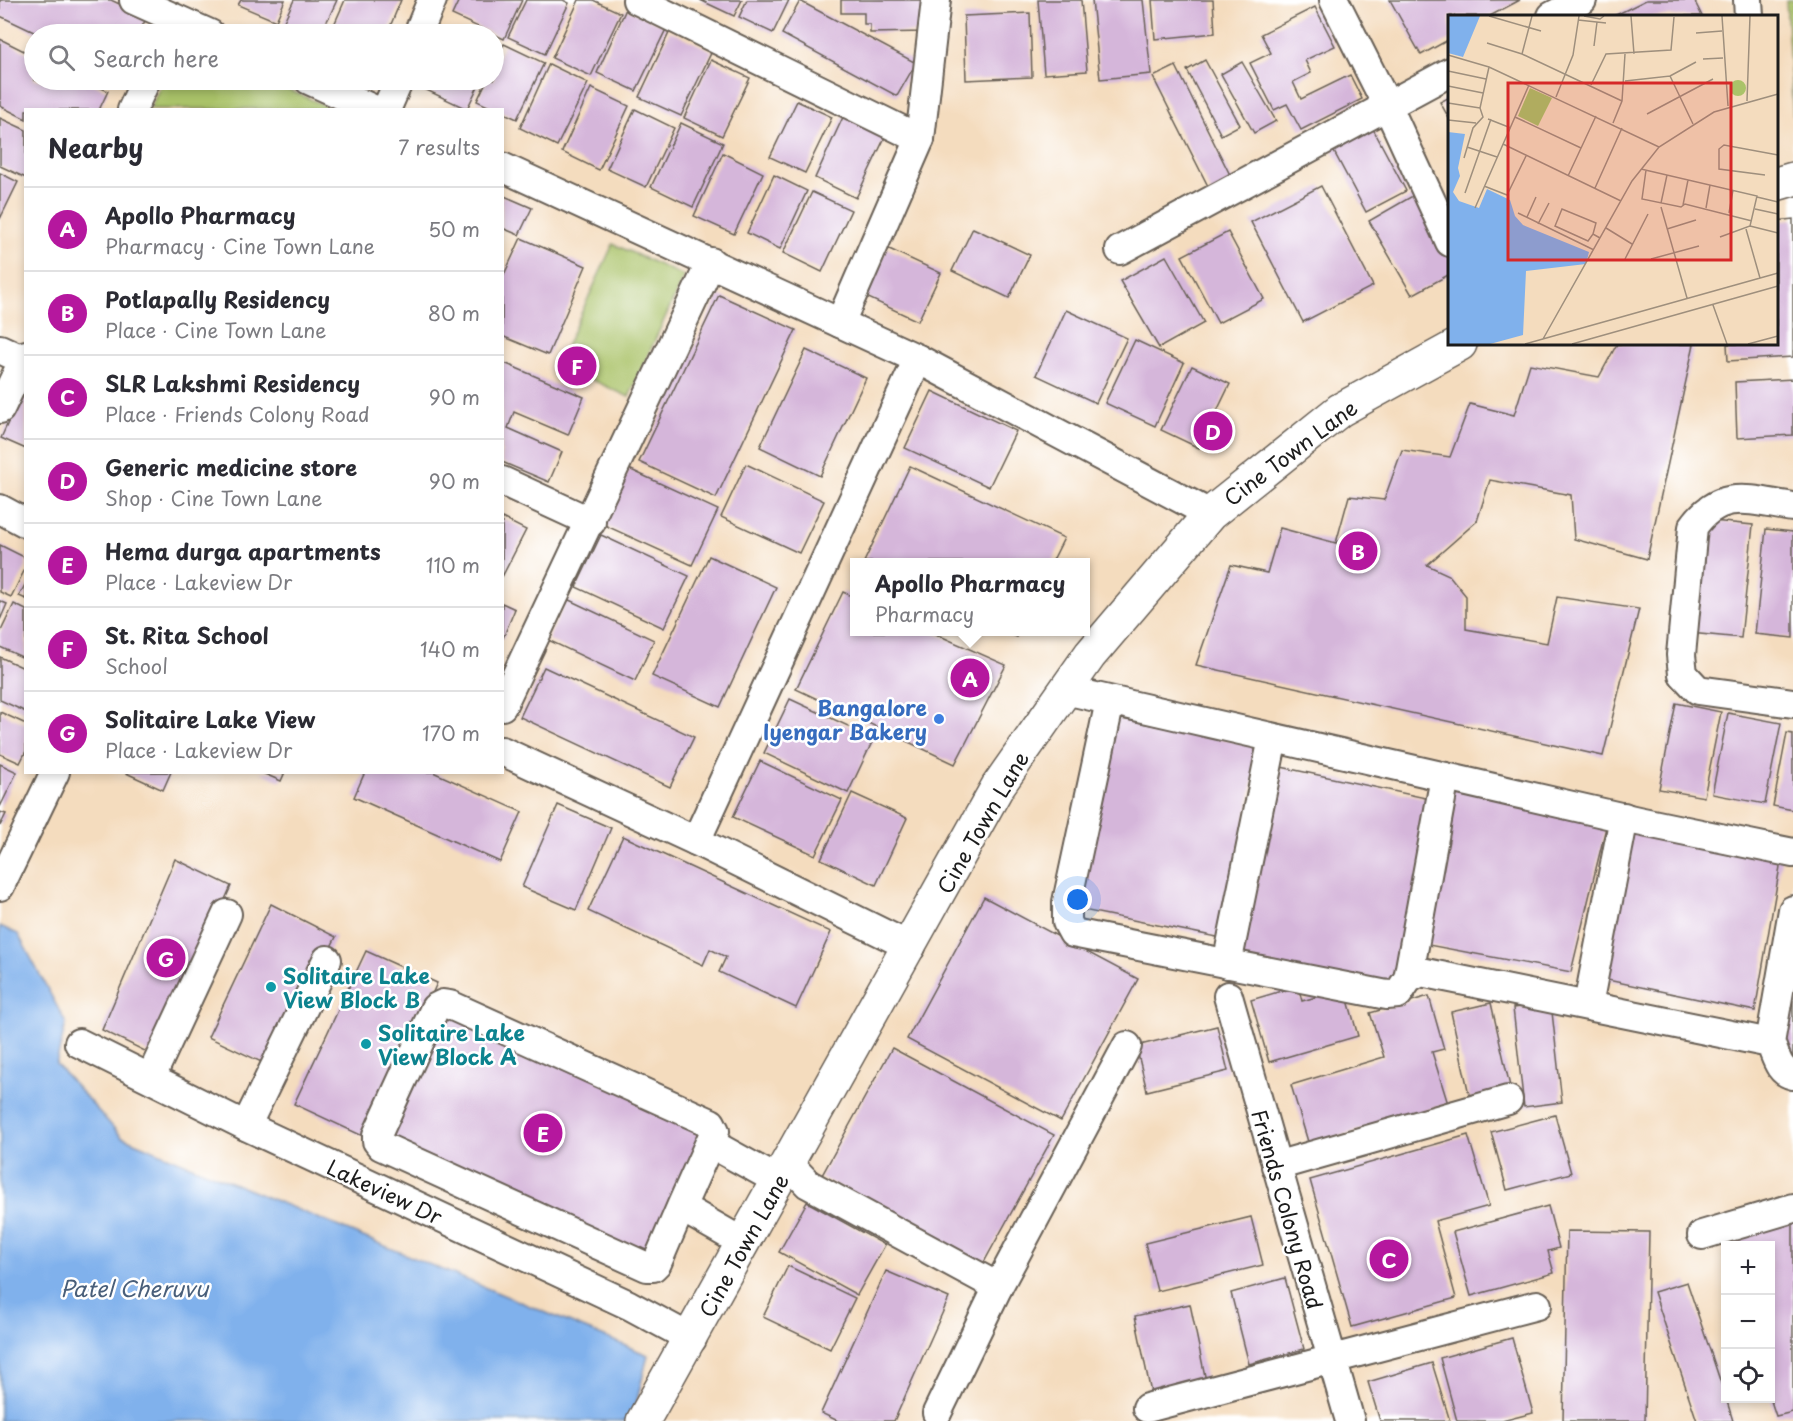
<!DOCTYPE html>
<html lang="en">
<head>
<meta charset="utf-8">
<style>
  body { margin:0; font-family:"Playpen Sans",sans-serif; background:#f7f7f7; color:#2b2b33 }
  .controls { position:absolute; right:18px; bottom:18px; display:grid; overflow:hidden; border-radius:0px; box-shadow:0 3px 9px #0003 }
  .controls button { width:54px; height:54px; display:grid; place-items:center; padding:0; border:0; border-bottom:2px solid #e1e1e2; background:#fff; color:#2b2b33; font:30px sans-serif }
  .you { position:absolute; left:1078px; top:900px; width:21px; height:21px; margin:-15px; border:4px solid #fff; border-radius:50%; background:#1a73e8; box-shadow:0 0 0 9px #1a73e833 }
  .badge { display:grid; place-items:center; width:39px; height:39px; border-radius:50%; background:#b5179e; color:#fff; font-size:20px; font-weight:700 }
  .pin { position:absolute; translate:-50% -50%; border:3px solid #fff; box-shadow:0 2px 6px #0006 }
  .popup { position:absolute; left:850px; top:558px; width:240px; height:78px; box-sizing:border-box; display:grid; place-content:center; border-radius:0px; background:#fff; filter:drop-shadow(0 2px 4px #0005); font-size:20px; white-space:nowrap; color:#7c7c81 }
  .popup b { font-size:22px; color:#2b2b33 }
  .popup::after { content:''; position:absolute; left:50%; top:100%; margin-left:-12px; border:12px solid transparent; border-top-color:#fff }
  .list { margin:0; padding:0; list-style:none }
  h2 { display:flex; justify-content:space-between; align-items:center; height:78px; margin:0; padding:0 24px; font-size:26px }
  h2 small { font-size:20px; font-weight:400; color:#7c7c81 }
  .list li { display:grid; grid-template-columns:39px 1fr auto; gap:18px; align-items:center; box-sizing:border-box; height:84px; padding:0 24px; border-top:2px solid #e1e1e2 }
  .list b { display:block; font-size:22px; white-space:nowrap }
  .list p { margin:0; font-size:20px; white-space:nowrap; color:#7c7c81 }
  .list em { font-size:20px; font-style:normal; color:#7c7c81 }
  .icon { flex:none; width:33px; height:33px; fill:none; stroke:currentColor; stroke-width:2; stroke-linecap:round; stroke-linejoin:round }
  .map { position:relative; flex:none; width:1793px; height:1421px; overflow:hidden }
  .search { position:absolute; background:#fff; box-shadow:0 3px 9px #0003; left:24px; top:24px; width:480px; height:66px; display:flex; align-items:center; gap:15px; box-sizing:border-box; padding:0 21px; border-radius:33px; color:#7c7c81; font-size:22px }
  .panel { position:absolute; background:#fff; box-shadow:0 3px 9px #0003; left:24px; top:108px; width:480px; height:666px; border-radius:0px }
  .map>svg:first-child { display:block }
</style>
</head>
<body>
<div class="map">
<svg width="1793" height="1421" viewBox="0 0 1793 1421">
  <rect width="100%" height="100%" fill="#fff"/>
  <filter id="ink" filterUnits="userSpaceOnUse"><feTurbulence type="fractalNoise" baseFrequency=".0167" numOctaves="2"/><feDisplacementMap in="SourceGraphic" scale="12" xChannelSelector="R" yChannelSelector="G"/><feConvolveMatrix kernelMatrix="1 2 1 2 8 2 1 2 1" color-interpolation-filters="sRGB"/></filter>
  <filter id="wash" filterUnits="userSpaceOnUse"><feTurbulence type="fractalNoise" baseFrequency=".008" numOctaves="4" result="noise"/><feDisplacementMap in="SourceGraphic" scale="24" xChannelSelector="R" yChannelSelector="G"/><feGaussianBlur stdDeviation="1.35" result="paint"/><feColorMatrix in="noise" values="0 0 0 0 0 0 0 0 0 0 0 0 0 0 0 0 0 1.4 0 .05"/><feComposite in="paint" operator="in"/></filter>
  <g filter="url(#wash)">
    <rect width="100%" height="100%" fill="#f4dcbe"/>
    <g fill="#aac369" stroke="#637042" stroke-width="1.5">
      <polygon points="1786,0 1793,0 1793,115"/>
      <polygon points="163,80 266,80 333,109 150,109"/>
      <polygon points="613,244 684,276 629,397 558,364"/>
    </g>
    <polygon fill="#80b1ec" stroke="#4e6684" stroke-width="1.5" points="0,926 18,934 66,1023 56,1064 122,1137 648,1355 632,1421 0,1421"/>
    <g id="blocks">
      <g fill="#d5b6da">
        <polygon points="0,0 111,0 147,17 138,34 38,34 0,16"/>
        <polygon points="241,0 285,0 276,21 238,5"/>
        <polygon points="294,0 337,0 321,34 310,34 283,23"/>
        <polygon points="345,0 401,0 387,34 330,34"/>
        <polygon points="459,0 522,0 504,39 452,15"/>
        <polygon points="526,0 563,0 569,3 545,54 508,37"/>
        <polygon points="579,0 593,0 621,13 591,76 552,58"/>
        <polygon points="700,0 742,0 734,16"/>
        <polygon points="747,0 789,0 773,33 739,17"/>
        <polygon points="841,0 925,0 925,32 870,33 870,24 864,24 864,13 841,13"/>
        <polygon points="1038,0 1081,0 1087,71 1044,74"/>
        <polygon points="1092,0 1143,0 1151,74 1100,79"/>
        <polygon points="1152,0 1213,0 1215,33 1155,39"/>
        <polygon points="1390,0 1520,0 1490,16 1450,16 1450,39 1421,55"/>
        <polygon points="1646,0 1694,0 1702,16 1614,16"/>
        <polygon points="800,1 916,63 897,96 782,34"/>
        <polygon points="1315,7 1335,46 1305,60 1311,73 1293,82 1301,99 1350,75 1362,99 1301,130 1287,104 1274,110 1250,63 1271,53 1261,34"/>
        <polygon points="626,9 667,27 636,91 597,73"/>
        <polygon points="1030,13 1032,77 966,80 964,16"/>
        <polygon points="670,31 712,51 681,116 639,97"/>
        <polygon points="0,39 34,56 34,80 84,80 108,91 99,110 26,110 26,119 0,106"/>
        <polygon points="504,44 544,63 517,119 502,112 502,110 496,110 477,101 487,80 494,80 494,66"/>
        <polygon points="711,60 750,78 722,136 684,118"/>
        <polygon points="1205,60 1240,125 1221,135 1187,70"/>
        <polygon points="1242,62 1276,121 1254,133 1221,74"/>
        <polygon points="549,64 588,83 557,146 520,128"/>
        <polygon points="1176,66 1235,185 1213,196 1153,77"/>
        <polygon points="426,80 481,80 467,109 422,88"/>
        <polygon points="591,88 629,106 599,170 562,152"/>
        <polygon points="1450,97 1450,120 1440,102"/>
        <polygon points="797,101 832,117 805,173 770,157"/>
        <polygon points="635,109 674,128 646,187 607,169"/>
        <polygon points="844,115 886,135 856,198 815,178"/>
        <polygon points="0,118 26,130 26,178 0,166"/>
        <polygon points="681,123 723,143 693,207 651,187"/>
        <polygon points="1371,125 1406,191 1366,212 1331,146"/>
        <polygon points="723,153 763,173 734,234 694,216"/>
        <polygon points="0,173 18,182 0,219"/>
        <polygon points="774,175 807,191 780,249 747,233"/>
        <polygon points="1321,186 1373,286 1303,322 1251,222"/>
        <polygon points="812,192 851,210 822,272 783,253"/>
        <polygon points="1416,194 1450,252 1450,274 1412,295 1369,221"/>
        <polygon points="502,195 532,208 519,235 502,228"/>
        <polygon points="1793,219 1793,357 1728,361 1727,344 1776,344 1776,221"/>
        <polygon points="973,228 1030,255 1009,298 952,271"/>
        <polygon points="1228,232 1264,299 1218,323 1182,256"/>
        <polygon points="521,238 586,266 548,355 502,336 502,279"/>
        <polygon points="887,248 941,273 918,321 864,296"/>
        <polygon points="1166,256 1204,323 1159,348 1120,281"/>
        <polygon points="719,295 796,330 716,498 639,462"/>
        <polygon points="1066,310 1127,338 1096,403 1036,375"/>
        <polygon points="1135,340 1184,363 1155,426 1105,403"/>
        <polygon points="1617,344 1694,344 1647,559 1574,539 1571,495 1490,480 1477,521 1427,565 1449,575 1466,596 1466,629 1547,643 1557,597 1639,609 1603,756 1196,665 1231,565 1267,573 1280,528 1336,543 1349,496 1384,500 1402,450 1450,457 1470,404 1514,415 1530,364 1599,377"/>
        <polygon points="806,350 866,378 820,476 760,447"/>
        <polygon points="502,362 584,397 568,435 514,412 508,428 562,452 549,482 502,462"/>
        <polygon points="1192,366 1230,384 1199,448 1161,430"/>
        <polygon points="1793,379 1793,435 1737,438 1735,382"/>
        <polygon points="26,383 26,449 1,438"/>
        <polygon points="932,391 1016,431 989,487 905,448"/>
        <polygon points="746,464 824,501 799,553 721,517"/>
        <polygon points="910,466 1064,538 1052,562 864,562"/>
        <polygon points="629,469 718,510 692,565 602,524"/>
        <polygon points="502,518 526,530 502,577"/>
        <polygon points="1702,520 1753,525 1741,638 1690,633"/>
        <polygon points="1766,529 1793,532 1793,638 1755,634"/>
        <polygon points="601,535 689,576 664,628 576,587"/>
        <polygon points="0,545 26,558 26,567 11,597 0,592"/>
        <polygon points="709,556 776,587 720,707 652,676"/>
        <polygon points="26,583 26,599 19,596"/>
        <polygon points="843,592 854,597 854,632 931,632 1006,665 955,764 796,689"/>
        <polygon points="567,599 654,640 635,681 548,640"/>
        <polygon points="0,601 7,604 0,620"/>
        <polygon points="502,603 515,609 503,638 502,638"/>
        <polygon points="14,604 26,610 26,659 0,647 0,633"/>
        <polygon points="1005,632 1020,632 1017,637"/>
        <polygon points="0,657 26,669 26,712 0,700"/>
        <polygon points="544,667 694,737 670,787 520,717"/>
        <polygon points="790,699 874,738 848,793 764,753"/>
        <polygon points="1676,703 1721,712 1704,797 1659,789"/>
        <polygon points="0,712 26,724 26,751 20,763 0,754"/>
        <polygon points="1728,713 1781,723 1765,804 1712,794"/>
        <polygon points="1116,718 1260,746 1222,938 1078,909"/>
        <polygon points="1787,733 1793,734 1793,810 1773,806"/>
        <polygon points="760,761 842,800 815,855 733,817"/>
        <polygon points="0,764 17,772 0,807"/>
        <polygon points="1281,767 1435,800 1395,991 1241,959"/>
        <polygon points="124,772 171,772 163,790"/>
        <polygon points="260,772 285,772 281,781"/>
        <polygon points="365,772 433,772 522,812 500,862 354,797"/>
        <polygon points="1453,787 1607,823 1571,972 1423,944"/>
        <polygon points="852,793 907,818 876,885 821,859"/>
        <polygon points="558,805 611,828 576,910 522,887"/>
        <polygon points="0,812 6,814 0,826"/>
        <polygon points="1629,829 1782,855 1755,1011 1598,978"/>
        <polygon points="623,836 831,932 796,1008 719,972 726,957 710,949 703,965 588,911"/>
        <polygon points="175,859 231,886 155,1056 102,1030"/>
        <polygon points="984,897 1138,979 1061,1121 907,1039"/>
        <polygon points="271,904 336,937 270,1066 208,1037"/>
        <polygon points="366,951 437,983 367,1138 294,1104"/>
        <polygon points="1298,986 1302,1001 1345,989 1358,1036 1269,1062 1251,1000"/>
        <polygon points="1429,996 1444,1049 1432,1052 1448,1104 1309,1145 1291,1085 1384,1057 1370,1013"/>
        <polygon points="1793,1000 1793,1059 1780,1056"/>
        <polygon points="1491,1003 1511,1091 1470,1099 1451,1012"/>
        <polygon points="1551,1003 1562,1102 1524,1107 1513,1008"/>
        <polygon points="444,1006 705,1126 645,1260 381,1141"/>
        <polygon points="1217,1026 1228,1071 1147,1091 1136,1046"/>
        <polygon points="892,1048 1054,1135 983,1264 821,1177"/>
        <polygon points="1555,1115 1571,1173 1507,1190 1491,1132"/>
        <polygon points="1468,1135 1489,1206 1435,1221 1456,1298 1352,1327 1310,1180"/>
        <polygon points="807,1202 885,1245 857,1295 779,1252"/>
        <polygon points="1548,1206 1559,1248 1548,1251 1554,1273 1471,1296 1453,1232"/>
        <polygon points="1251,1217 1263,1265 1157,1291 1145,1243"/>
        <polygon points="1793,1217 1793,1412 1776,1416 1770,1398 1770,1246 1727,1246 1724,1237"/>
        <polygon points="1567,1231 1649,1232 1645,1421 1563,1421"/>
        <polygon points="788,1266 855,1298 830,1349 763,1317"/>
        <polygon points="886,1271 949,1298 894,1421 838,1421 821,1413"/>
        <polygon points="1285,1278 1304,1349 1249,1364 1231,1293"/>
        <polygon points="1687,1282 1726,1398 1733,1421 1697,1421 1654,1292"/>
        <polygon points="1190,1304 1206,1381 1151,1393 1135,1316"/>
        <polygon points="1512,1338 1533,1413 1502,1421 1457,1421 1440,1358"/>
        <polygon points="1432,1363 1450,1421 1380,1421 1368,1382"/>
      </g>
    </g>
  </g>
  <g filter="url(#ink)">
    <use href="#blocks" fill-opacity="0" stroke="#685f55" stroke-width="1.5"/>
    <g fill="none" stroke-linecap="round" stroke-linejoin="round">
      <defs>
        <g id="minor">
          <polyline points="134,0 210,34"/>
          <polyline points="637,0 920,139"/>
          <polyline points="1334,0 1387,105 1450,242"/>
          <polyline points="1748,0 1749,16"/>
          <polyline points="1552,16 1582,0"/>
          <polyline points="418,34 432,0"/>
          <polyline points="309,80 375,110"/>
          <polyline points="132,110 146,80"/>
          <polyline points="386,110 399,80"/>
          <polyline points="502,167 918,359 1210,514"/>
          <polyline points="1120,250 1450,72"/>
          <polyline points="840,323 920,139 936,0"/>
          <polyline points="0,349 24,360"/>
          <polyline points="0,409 26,355"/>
          <polyline points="502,481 591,522"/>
          <path d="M1793 507C1752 501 1721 487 1693 527L1681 655 1683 674 1698 690 1793 703"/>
          <polyline points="0,509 26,523"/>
          <polyline points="1065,690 1638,821 1793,853"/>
          <path d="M1110 701 1067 902V922L1073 933 1387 995 1398 994 1408 979 1421 972 1770 1043C1776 1055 1778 1072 1793 1075"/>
          <polyline points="502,706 711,262"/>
          <polyline points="502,751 696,841 911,947"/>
          <polyline points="696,841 918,359"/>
          <polyline points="0,886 55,772"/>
          <polyline points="1227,964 1273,738"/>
          <polyline points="1408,979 1445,777"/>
          <polyline points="1228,996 1350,1421"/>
          <polyline points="1588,1005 1624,817"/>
          <polyline points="79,1043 246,1126 629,1305 692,1339"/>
          <polyline points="1770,1043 1793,910"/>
          <polyline points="151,1077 227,914"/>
          <polyline points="246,1126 327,960"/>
          <polyline points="710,1143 777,1180"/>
          <polyline points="788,1163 808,1184 998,1287"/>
          <polyline points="1276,1166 1508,1100"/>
          <polyline points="681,1207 715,1131 711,1123 450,1005 443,1004 435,1008 377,1135 377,1141 381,1146 647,1267 653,1267 657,1263 681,1207 742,1242"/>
          <polyline points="1702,1235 1793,1208"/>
          <polyline points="1147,1408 1537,1305"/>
          <polyline points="937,1413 998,1287 1127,1046"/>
        </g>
        <g id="tertiary">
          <polyline points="1776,184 1793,179"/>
          <polyline points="643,1421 998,786 1090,655 1210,514 1340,410 1460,344"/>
        </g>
      </defs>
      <use href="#minor" stroke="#685f55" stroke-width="32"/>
      <use href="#tertiary" stroke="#685f55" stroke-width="36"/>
      <use href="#minor" stroke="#fff" stroke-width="28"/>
      <use href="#tertiary" stroke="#fff" stroke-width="33"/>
    </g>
  </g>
  <circle fill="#3f7fe0" stroke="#fff" stroke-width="2" cx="939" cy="719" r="6"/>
  <g fill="#0f9aa8" stroke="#fff" stroke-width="2">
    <circle cx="271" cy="987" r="6"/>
    <circle cx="366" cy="1044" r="6"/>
  </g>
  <g text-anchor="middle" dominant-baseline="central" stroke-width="5" stroke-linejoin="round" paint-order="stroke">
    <g font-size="21" fill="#1c1c1c" stroke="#fff">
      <text transform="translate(1290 452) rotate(-37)">Cine Town Lane</text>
      <text transform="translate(982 822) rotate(-60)">Cine Town Lane</text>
      <text transform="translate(385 1191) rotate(25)">Lakeview Dr</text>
      <text transform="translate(1288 1209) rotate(74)">Friends Colony Road</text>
      <text transform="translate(743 1245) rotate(-61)">Cine Town Lane</text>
    </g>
    <g font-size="21" font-weight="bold" fill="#366cbe" stroke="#fff" text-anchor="end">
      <text x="927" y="707">Bangalore<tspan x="927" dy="24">Iyengar Bakery</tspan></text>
    </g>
    <g font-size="21" font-weight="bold" fill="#0d838f" stroke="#fff" text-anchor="start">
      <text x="283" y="975">Solitaire Lake<tspan x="283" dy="24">View Block B</tspan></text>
      <text x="378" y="1032">Solitaire Lake<tspan x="378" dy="24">View Block A</tspan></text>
    </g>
    <g font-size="22" font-style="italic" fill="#495f7a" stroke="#fff">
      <text x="134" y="1287">Patel Cheruvu</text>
    </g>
  </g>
  <g transform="translate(1448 15)">
    <rect width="330" height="330" fill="#f4dcbe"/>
    <path d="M282 73a8 8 0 1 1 16 0a8 8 0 1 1-16 0ZM82 73 104 83 90 111 70 101Z" fill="#aac369"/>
    <path d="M0 1H32L15 42 0 38ZM0 117 17 119 10 153 12 161 5 177 11 186 31 193 39 174 62 185 67 201 75 210 141 237 138 249 78 256 75 320 42 329H0Z" fill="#80b1ec"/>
    <path fill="none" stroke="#9e8f7d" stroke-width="1.5" d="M41 1 93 16M136 1 152 4 156 1M183 1 186 39M274 1 280 91M130 5 158 8M248 18 274 16M39 28 74 39 174 86M146 31 149 7M74 39 84 1M0 40 41 52 211 132M255 44 275 43M0 56 38 64M222 61 248 47M177 66 222 61 245 109M143 70 158 39 223 35 226 2M0 71 35 78M108 82 125 40 131 1M299 86 302 1M0 88 32 93M199 99 265 64M67 102 133 133M40 104 63 113M0 105 28 108M165 108 174 86 177 39M55 129 173 186M19 132 49 142M16 143 25 113 35 102 32 93 41 52M193 154 309 181 302 211 272 222M198 155 194 184 233 192 237 189 304 206M317 160 271 154V134L276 130 330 140M120 161 148 101M36 171 59 180 78 141M147 173 174 113M17 178 43 104M309 182 330 187M213 188 219 160M235 190 240 165M213 192 239 283M27 193 81 70M258 193 262 170M307 194 330 199M70 198 146 235M281 198 285 175M79 202 88 182M90 209 101 188M302 211 330 218M158 213 184 229M219 214 248 205M298 214 312 263M145 219 148 208 114 194 107 211 140 226 145 219 152 223M177 244 200 199M203 244 251 231M265 290 279 329M95 324 184 166 211 132 266 97 330 79M77 329 330 258M124 329 330 271M300 329 330 321"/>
    <path fill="#d62828" fill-opacity="0.15" stroke="#d62828" stroke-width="3" d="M60 68H283V245H60Z"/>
    <rect width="330" height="330" fill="none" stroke="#1c1c1c" stroke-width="3"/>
  </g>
</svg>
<div class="controls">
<button>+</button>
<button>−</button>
<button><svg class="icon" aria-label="locate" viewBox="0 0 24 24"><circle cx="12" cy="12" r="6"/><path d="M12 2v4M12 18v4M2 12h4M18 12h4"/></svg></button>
</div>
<div class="you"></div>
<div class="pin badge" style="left:970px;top:678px">A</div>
<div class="popup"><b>Apollo Pharmacy</b>Pharmacy</div>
<div class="pin badge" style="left:1358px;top:551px">B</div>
<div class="pin badge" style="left:1389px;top:1259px">C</div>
<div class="pin badge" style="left:1213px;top:431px">D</div>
<div class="pin badge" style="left:543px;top:1133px">E</div>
<div class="pin badge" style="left:577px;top:366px">F</div>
<div class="pin badge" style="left:166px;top:958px">G</div>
<div class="search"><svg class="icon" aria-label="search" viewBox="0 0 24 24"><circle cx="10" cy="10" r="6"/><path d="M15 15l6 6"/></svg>Search here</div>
<section class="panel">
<h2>Nearby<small>7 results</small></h2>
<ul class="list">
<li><span class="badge">A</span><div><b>Apollo Pharmacy</b><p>Pharmacy · Cine Town Lane</p></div><em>50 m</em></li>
<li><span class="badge">B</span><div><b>Potlapally Residency</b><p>Place · Cine Town Lane</p></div><em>80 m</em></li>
<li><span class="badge">C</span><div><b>SLR Lakshmi Residency</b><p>Place · Friends Colony Road</p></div><em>90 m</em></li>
<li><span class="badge">D</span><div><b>Generic medicine store</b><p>Shop · Cine Town Lane</p></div><em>90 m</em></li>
<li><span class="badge">E</span><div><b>Hema durga apartments</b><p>Place · Lakeview Dr</p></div><em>110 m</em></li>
<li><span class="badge">F</span><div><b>St. Rita School</b><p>School</p></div><em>140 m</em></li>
<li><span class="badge">G</span><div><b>Solitaire Lake View</b><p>Place · Lakeview Dr</p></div><em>170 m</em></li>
</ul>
</section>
</div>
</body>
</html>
